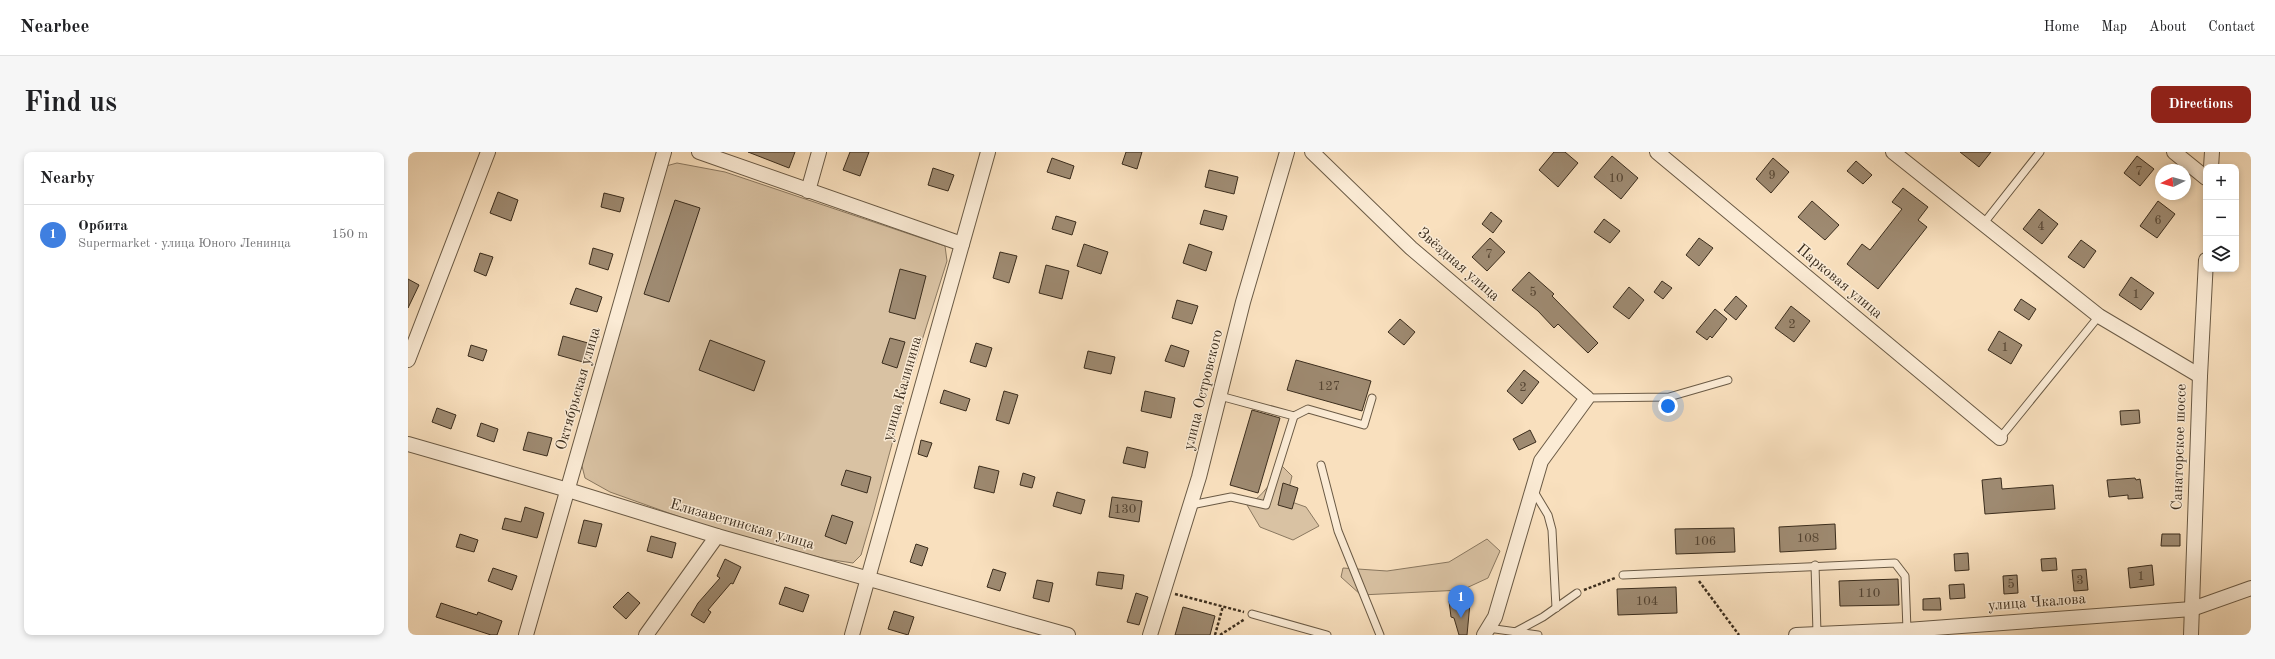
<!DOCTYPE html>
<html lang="en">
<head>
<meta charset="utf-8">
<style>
  body { margin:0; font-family:"Old Standard TT",serif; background:#f6f6f6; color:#202124 }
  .controls { position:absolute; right:12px; top:12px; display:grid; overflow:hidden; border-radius:8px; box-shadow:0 2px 6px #0003 }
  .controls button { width:36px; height:36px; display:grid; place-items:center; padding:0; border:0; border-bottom:1px solid #e0e0e0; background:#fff; color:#202124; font:20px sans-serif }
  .compass { position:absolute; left:1747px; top:12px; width:36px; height:36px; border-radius:50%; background:#fff; box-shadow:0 2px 6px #0003; rotate:265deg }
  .you { position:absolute; left:1260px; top:254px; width:14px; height:14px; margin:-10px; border:3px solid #fff; border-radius:50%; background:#1a73e8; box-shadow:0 0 0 6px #1a73e833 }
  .badge { display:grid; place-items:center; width:26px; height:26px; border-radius:50%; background:#8f2418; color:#fff; font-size:13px; font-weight:700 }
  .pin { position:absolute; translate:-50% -33px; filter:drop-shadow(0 1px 2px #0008) }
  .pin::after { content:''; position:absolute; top:21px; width:14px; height:12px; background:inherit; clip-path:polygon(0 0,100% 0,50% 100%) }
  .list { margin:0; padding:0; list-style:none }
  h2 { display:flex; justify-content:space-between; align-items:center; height:52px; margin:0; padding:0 16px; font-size:17px }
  h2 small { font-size:13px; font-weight:400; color:#757577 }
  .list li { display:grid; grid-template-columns:26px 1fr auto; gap:12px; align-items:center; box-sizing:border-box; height:60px; padding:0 16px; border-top:1px solid #e0e0e0 }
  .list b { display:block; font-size:15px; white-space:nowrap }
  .list p { margin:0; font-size:13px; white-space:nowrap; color:#757577 }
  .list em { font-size:13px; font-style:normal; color:#757577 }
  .icon { flex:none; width:22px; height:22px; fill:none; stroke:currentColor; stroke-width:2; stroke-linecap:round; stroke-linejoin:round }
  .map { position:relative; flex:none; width:1843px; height:483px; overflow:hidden; border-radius:8px }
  header { display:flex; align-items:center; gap:24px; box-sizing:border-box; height:56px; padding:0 20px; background:#fff; border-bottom:1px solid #e0e0e0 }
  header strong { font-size:19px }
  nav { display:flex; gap:22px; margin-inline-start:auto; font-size:14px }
  .intro { display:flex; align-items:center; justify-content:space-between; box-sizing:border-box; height:96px; padding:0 24px }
  h1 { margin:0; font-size:28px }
  .button { padding:10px 18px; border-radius:8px; background:#8f2418; color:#fff; font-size:14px; font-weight:700 }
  main { display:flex; gap:24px; padding:0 24px }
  aside { flex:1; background:#fff; border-radius:8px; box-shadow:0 2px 6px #0003 }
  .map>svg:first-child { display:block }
</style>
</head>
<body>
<header>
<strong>Nearbee</strong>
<nav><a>Home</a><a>Map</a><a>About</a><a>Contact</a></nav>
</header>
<div class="intro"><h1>Find us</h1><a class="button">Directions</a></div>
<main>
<aside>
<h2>Nearby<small></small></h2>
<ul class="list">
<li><span class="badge" style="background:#3f7fe0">1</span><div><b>Орбита</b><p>Supermarket · улица Юного Ленинца</p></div><em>150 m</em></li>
</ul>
</aside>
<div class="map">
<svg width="1843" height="483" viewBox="0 0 1843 483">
  <rect width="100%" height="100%" fill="#f9e0be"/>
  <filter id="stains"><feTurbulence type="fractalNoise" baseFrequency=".005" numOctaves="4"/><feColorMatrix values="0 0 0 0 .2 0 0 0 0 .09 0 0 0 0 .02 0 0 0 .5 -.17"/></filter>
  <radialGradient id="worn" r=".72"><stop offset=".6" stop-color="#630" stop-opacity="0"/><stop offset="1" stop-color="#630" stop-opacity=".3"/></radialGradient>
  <g fill="#d9c2a3" stroke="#8a7860">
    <polygon points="269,11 317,20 537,94 539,109 500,233 465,362 453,403 445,411 418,407 300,375 202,340 177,326 173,310 258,14"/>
    <path d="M873 313 884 324 878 348 898 355 911 374 885 388 852 375 839 353C856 344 864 329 873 313Z"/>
    <polygon points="1079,387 1092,399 1080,426 1054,438 953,443 933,425 935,416 979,419 1041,410"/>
  </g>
  <g fill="#9e8a71" stroke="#3b2d1d">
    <polygon points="340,0 387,0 381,16"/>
    <polygon points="442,0 461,0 452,24 435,18"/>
    <polygon points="718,0 734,0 729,17 714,12"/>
    <polygon points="1146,0 1157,0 1170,11 1150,35 1131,18"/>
    <polygon points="1552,0 1583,0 1571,15"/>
    <polygon points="1204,4 1230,26 1213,47 1186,25"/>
    <polygon points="1729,4 1746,17 1732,34 1716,21"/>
    <polygon points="644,6 666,14 662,27 639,20"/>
    <polygon points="1365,6 1381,20 1363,41 1348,27"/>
    <polygon points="1448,9 1464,23 1455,32 1439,19"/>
    <polygon points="525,16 546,23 540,39 520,33"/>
    <polygon points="801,18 830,25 826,42 797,35"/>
    <polygon points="1495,36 1520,55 1510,68 1519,75 1470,137 1439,112 1454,92 1462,98 1494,57 1484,50"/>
    <polygon points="90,40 110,48 103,69 82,61"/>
    <polygon points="196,41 216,46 212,60 193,55"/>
    <polygon points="267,48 292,56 261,150 236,142"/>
    <polygon points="1404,49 1431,73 1417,88 1390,65"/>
    <polygon points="1750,49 1767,62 1749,86 1732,74"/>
    <polygon points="1631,57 1650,72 1634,92 1615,77"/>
    <polygon points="796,58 819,64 815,78 792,72"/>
    <polygon points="1083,60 1094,69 1085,81 1074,72"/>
    <polygon points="648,64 668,70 664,83 644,77"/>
    <polygon points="1196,67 1212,79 1202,91 1186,80"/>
    <polygon points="1082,86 1097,100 1079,119 1064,105"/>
    <polygon points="1291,86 1305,96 1291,114 1278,103"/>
    <polygon points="1673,88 1688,99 1676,116 1660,105"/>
    <polygon points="676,92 700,100 693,122 669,114"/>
    <polygon points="781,92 804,100 798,119 775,111"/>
    <polygon points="185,96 205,102 200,118 181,112"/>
    <polygon points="592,100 609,104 601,131 585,126"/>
    <polygon points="72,101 85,105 78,124 66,119"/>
    <polygon points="638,113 661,119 654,147 631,141"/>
    <polygon points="492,117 518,124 507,167 481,160"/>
    <polygon points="1121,120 1146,142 1144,144 1190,191 1180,201 1150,172 1146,176 1130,159 1104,138"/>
    <polygon points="1723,125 1746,141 1733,158 1711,143"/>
    <polygon points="0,127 11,133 0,156"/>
    <polygon points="1254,129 1264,136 1255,147 1246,140"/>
    <polygon points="1221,135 1236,148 1221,167 1205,155"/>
    <polygon points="168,136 194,145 189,160 162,152"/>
    <polygon points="1328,144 1339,154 1328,168 1316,158"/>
    <polygon points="1613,147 1628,157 1621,168 1606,158"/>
    <polygon points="769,148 790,154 784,172 764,166"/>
    <polygon points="1383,154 1402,169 1386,190 1367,176"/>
    <polygon points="1307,157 1319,167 1304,186 1302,184 1299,188 1288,180"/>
    <polygon points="992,167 1007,180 996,193 980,180"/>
    <polygon points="1591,179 1614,193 1603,212 1580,198"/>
    <polygon points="155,184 180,191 175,210 150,203"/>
    <polygon points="482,186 497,190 489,216 474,211"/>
    <polygon points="302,188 357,209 346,239 291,218"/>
    <polygon points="568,191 584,196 578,215 562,210"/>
    <polygon points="63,193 79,198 75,209 60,204"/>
    <polygon points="763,193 781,199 776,215 757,209"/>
    <polygon points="680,199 707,205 703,222 676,216"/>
    <polygon points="888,208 963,229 954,259 879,238"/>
    <polygon points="1116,218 1131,230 1114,252 1099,239"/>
    <polygon points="536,238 562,247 558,259 532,251"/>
    <polygon points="596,239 610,243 601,272 588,268"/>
    <polygon points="737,239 767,246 763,266 733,259"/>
    <polygon points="29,256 48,263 43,277 24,270"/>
    <polygon points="844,258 872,266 850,341 822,333"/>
    <polygon points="1731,258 1732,271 1713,273 1712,259"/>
    <polygon points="73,271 90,277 86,290 69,284"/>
    <polygon points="1122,278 1128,290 1111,298 1105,287"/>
    <polygon points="120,280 144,286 139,304 115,298"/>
    <polygon points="513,288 524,291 519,305 510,302"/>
    <polygon points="719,295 740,300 737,316 715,311"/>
    <polygon points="571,314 591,319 586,341 566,336"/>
    <polygon points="438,318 463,325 459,341 433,333"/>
    <polygon points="615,321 627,325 624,336 612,333"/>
    <polygon points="1593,326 1594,337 1645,333 1647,357 1577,362 1574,328"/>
    <polygon points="1727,326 1728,328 1732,327 1735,346 1720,347 1720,343 1701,345 1699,328"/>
    <polygon points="875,331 890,336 884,357 870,353"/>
    <polygon points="649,340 677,348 673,362 645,354"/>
    <polygon points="704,345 734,349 731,370 701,365"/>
    <polygon points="117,355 136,361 129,386 94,377 97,366 113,370"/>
    <polygon points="424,363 445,370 438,392 417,384"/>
    <polygon points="176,368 194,372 188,395 170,391"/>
    <polygon points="1427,372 1428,397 1372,400 1371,375"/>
    <polygon points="1326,376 1327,400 1268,402 1267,377"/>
    <polygon points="52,382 70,388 66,400 48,395"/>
    <polygon points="1754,382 1772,382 1772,394 1753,394"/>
    <polygon points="243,384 268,391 264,406 239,399"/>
    <polygon points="508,392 520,396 514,414 502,410"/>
    <polygon points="1560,401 1561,418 1547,419 1546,402"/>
    <polygon points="1648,406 1649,418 1634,419 1633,407"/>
    <polygon points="317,407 333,415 325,432 323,431 300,458 303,460 296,471 283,463 290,451 312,426 309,424"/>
    <polygon points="1744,413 1746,433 1722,436 1720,416"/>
    <polygon points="85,416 109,424 104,438 80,429"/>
    <polygon points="585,417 598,421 592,439 579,435"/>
    <polygon points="1678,417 1680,438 1666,439 1664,418"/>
    <polygon points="690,420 716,423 714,437 688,433"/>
    <polygon points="1609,423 1610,441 1596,442 1595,424"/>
    <polygon points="1490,427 1491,453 1432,454 1431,429"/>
    <polygon points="629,428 645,431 641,450 625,446"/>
    <polygon points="1556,432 1557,446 1542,447 1541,433"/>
    <polygon points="377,435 401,443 395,460 371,452"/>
    <polygon points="1268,435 1269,461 1210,463 1209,437"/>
    <polygon points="220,440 232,451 218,467 205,455"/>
    <polygon points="728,441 740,445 731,473 719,470"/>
    <polygon points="1532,446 1533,458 1515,458 1515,447"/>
    <polygon points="1041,449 1062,451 1059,483 1051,483 1046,466 1043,465"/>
    <polygon points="33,451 69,463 70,460 94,469 89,483 83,483 28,465"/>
    <polygon points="775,455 807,464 802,483 767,483"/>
    <polygon points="486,459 506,465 500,483 480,477"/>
  </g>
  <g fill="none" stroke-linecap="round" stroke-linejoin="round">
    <defs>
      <g id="service">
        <polyline points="1576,71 1632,0"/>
        <polyline points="812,244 886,264 900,257 956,273 964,246"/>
        <polyline points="1179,246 1261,245 1320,228"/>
        <polyline points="1592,286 1691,164"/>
        <polyline points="913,313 930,379 972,483"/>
        <polyline points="1125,338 1140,363 1144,378 1148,456"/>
        <polyline points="783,353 823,345 858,353 886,264"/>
        <polyline points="1407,413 1409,481"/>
        <polyline points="1215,423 1487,411 1497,424 1499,478"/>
        <polyline points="844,462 919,483"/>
        <polyline points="1080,476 1130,483"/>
        <polyline points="1107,480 1135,465 1169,441"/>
      </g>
      <g id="minor">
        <polyline points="291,0 554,92"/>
        <polyline points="904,0 1003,96 1179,246 1133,309 1087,465 1076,483"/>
        <polyline points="1249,0 1592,286"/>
        <polyline points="1485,0 1691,164 1792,224"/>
        <polyline points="1766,0 1798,26"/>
        <polyline points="1803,15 1804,0"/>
        <polyline points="400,39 411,0"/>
        <polyline points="0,208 80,0"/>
        <polyline points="0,292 160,338 309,384 660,483"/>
        <polyline points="118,483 256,0"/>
        <polyline points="238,483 309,384"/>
        <polyline points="444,483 580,0"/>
        <polyline points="742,483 791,325 835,150 879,0"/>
        <polyline points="1388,483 1499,478 1784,457 1843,436"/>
        <polyline points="1783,483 1792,224 1798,108"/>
      </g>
    </defs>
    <use href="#service" stroke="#6a5a45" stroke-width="9"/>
    <use href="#minor" stroke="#6a5a45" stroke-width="16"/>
    <g stroke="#3b2d1d" stroke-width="2.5" stroke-dasharray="3 2" stroke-linecap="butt">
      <polyline points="1291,429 1331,483"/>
      <polyline points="1176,438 1207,426"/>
      <polyline points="767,442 836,460"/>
      <polyline points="807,483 815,454"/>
      <polyline points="812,483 837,467"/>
    </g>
    <use href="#service" stroke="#fbebd5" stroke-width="7"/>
    <use href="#minor" stroke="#fbebd5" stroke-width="14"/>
  </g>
  <g text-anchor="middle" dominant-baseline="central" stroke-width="3" stroke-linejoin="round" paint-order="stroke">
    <g font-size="13" fill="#544432">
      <text x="1731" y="19">7</text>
      <text x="1364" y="23">9</text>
      <text x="1208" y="26">10</text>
      <text x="1750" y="68">6</text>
      <text x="1633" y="74">4</text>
      <text x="1081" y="102">7</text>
      <text x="1125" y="140">5</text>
      <text x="1728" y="142">1</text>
      <text x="1384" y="172">2</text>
      <text x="1597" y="195">1</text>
      <text x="921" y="234">127</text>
      <text x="1115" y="235">2</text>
      <text x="717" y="357">130</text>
      <text x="1400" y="386">108</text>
      <text x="1297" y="389">106</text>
      <text x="1733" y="424">1</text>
      <text x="1672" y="428">3</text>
      <text x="1603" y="432">5</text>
      <text x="1461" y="441">110</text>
      <text x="1239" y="449">104</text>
    </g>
    <g font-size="15" fill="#3b2d1d" stroke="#fbebd5">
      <text transform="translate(1050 113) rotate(41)">Звёздная улица</text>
      <text transform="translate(1431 130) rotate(40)">Парковая улица</text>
      <text transform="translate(171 237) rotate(-74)">Октябрьская улица</text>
      <text transform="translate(495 237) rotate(-74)">улица Калинина</text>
      <text transform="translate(796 238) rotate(-76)">улица Островского</text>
      <text transform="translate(1772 295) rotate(-88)">Санаторское шоссе</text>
      <text transform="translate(334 373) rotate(16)">Елизаветинская улица</text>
      <text transform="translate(1629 451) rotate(-4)">улица Чкалова</text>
    </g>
  </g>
  <rect width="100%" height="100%" filter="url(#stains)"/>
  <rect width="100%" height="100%" fill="url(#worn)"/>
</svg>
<div class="controls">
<button>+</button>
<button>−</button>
<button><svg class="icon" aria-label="layers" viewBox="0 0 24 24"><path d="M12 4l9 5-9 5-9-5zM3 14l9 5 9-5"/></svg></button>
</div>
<svg class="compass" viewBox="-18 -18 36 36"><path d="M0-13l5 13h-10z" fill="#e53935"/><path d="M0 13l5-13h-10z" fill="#757577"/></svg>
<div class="you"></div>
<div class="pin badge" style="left:1053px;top:466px;background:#3f7fe0">1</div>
</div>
</main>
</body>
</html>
